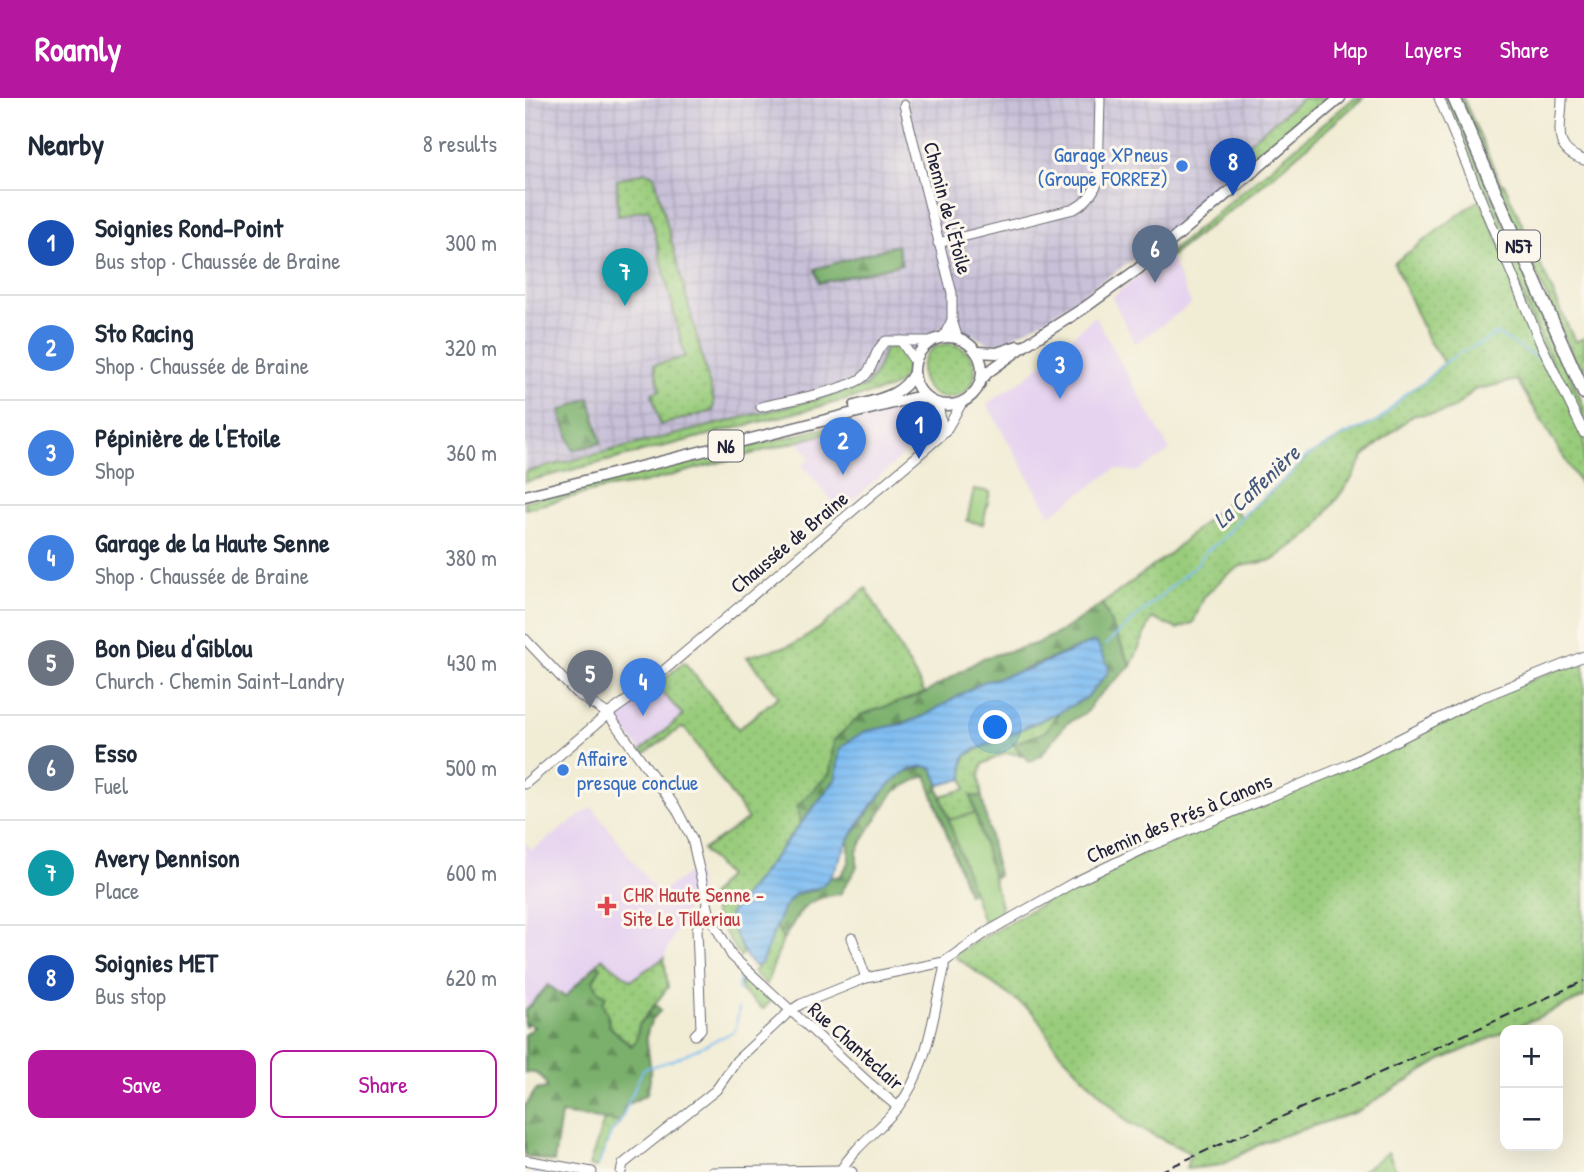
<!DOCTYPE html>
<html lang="en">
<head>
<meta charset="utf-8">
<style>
  body { margin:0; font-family:"Patrick Hand",sans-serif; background:#f2f2f3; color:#1f2937 }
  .controls { position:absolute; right:21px; bottom:21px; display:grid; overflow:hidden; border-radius:14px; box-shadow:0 7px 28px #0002 }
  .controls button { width:63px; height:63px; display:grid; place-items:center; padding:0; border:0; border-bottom:2px solid #e0e1e3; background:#fff; color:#1f2937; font:35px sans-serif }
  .you { position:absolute; left:471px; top:630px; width:24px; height:24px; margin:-18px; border:5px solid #fff; border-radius:50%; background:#1a73e8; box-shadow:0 0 0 10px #1a73e833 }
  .badge { display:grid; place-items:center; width:46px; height:46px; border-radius:50%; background:#b5179e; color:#fff; font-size:23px; font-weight:700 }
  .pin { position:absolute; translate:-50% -58px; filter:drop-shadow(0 2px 4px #0008) }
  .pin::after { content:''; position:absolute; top:37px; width:24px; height:21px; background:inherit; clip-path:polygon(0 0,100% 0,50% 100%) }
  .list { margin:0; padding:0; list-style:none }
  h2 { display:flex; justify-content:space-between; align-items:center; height:91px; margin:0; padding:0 28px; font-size:30px }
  h2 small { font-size:23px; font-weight:400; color:#747a83 }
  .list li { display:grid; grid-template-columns:46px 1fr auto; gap:21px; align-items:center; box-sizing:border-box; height:105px; padding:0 28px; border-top:2px solid #e0e1e3 }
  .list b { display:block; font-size:26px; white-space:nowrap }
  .list p { margin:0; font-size:23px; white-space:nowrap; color:#747a83 }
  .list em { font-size:23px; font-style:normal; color:#747a83 }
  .actions { display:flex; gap:14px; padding:21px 28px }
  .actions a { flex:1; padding:16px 0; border:2px solid #b5179e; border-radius:14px; text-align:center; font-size:24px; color:#b5179e }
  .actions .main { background:#b5179e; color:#fff }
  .map { position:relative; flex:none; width:1059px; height:1074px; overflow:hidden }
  header { display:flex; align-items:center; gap:42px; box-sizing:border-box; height:98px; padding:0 35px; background:#b5179e; color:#fff }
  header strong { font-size:33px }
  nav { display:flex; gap:38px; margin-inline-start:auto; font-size:24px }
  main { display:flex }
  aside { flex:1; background:#fff }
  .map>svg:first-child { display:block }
</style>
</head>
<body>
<header>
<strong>Roamly</strong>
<nav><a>Map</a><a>Layers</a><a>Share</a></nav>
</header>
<main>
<aside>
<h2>Nearby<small>8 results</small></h2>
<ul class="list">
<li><span class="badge" style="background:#1a4fb4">1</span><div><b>Soignies Rond-Point</b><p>Bus stop · Chaussée de Braine</p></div><em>300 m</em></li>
<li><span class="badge" style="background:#3f7fe0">2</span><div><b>Sto Racing</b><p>Shop · Chaussée de Braine</p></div><em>320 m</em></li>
<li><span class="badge" style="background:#3f7fe0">3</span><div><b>Pépinière de l'Etoile</b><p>Shop</p></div><em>360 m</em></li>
<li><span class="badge" style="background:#3f7fe0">4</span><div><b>Garage de la Haute Senne</b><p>Shop · Chaussée de Braine</p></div><em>380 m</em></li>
<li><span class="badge" style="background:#6b7280">5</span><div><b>Bon Dieu d'Giblou</b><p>Church · Chemin Saint-Landry</p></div><em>430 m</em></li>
<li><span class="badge" style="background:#5c6f8a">6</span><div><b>Esso</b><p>Fuel</p></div><em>500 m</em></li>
<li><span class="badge" style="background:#0f9aa8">7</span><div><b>Avery Dennison</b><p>Place</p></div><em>600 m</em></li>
<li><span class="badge" style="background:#1a4fb4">8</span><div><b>Soignies MET</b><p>Bus stop</p></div><em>620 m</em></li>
</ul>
<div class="actions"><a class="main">Save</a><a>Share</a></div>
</aside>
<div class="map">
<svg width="1059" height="1074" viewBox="0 0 1059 1074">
  <defs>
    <pattern id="industrial-grid" width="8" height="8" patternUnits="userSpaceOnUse" patternTransform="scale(1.75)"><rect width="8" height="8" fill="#c8c0d8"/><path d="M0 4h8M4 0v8" fill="none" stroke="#aca5ba"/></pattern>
    <pattern id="grass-dots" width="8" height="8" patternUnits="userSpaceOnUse" patternTransform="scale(1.75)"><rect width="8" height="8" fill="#99cc7c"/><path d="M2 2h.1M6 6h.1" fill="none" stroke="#84af6c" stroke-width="1.8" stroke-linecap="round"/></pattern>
    <pattern id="forest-firs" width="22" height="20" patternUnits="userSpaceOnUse" patternTransform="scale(1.75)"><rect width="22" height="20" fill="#7ab06c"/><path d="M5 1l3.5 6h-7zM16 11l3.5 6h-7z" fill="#648f5a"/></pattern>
    <pattern id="water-rules" width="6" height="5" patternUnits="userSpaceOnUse" patternTransform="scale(1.75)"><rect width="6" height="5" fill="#7fbdf2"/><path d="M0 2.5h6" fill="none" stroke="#6da2d0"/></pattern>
  </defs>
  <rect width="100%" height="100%" fill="#fbf7ec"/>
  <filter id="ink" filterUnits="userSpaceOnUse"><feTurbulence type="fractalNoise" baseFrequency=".0143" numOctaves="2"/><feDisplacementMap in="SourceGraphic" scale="14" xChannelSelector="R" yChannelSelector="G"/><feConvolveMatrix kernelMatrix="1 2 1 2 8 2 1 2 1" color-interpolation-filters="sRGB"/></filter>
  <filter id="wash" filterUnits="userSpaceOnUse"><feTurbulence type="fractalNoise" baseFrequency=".00686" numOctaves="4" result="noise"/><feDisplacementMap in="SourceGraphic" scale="28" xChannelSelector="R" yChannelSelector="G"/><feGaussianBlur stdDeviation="1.57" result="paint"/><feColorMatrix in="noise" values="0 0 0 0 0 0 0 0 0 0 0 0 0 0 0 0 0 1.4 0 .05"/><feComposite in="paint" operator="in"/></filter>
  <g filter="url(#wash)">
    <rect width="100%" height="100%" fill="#f1ecd4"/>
    <g fill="#e6d3f0">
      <polygon points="644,155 666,206 610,246 587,199"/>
      <polygon points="570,218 645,353 612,374 590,371 525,417 462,306 502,279"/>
      <polygon points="393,304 404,307 410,317 411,328 316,413 277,367 286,360 273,344 318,331 317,326"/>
      <polygon points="131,588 158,617 116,653 91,620"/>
      <polygon points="67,709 133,796 171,770 175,794 157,818 139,860 106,882 77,860 40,899 23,887 0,913 0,744 7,752"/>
    </g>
    <polygon fill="url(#industrial-grid)" points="0,0 802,0 602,166 521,221 475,245 464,245 421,226 401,241 384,264 383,256 350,277 341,289 0,374"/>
    <g fill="url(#grass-dots)" stroke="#5e775c" stroke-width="2">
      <polygon points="778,0 802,0 711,74 701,68 702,62"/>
      <polygon points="829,0 838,0 730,93 646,158 644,155"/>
      <polygon points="917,0 924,0 1059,309 1059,330 1017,243"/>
      <polygon points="934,0 938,0 976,86 979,86 1050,244 1059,240 1059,283"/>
      <polygon points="120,74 129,77 189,304 188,313 135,327 127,295 135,292 129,267 160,259 124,111 93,118 92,82"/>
      <polygon points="955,101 1059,338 1059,393 992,282 949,292 931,309 916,315 888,317 839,358 827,380 789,432 748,462 716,468 700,478 679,499 668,525 652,531 627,520 606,568 577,506 643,457 703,403 716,419 767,375 780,360 818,338 854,323 882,294 898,285 919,265 903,242 869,165"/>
      <circle cx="423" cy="273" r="27"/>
      <path d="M372 248 383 256C385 272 379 285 363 291L0 384V374L340 289 350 277 360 251Z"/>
      <polygon points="317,326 318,331 119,385 77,391 0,411 0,403"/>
      <path d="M341 490 400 595 336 617 309 642 305 675 273 708 275 726 204 817 218 855 215 859 190 818 185 798 202 778 178 752 223 721 160 630 154 631 118 657 116 653 158 617 131 588 159 564 213 631 254 598 222 559C235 554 247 552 260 549 286 542 320 508 341 490Z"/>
      <polygon points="1059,561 1059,899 916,962 831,1014 739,1044 696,1067 661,1071 665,1055 602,1024 532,951 509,915 428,857 549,787 631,749 825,668 956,602"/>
      <path d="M534 614 520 634 488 646 496 657 480 655 458 666 454 679 457 699H446L450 715 424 722 416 698 441 691C437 679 435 666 443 656Z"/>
      <polygon points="251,827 258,842 241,887 228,874 234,867"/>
      <polygon points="77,860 106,882 139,860 143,889 114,927 111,943 107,948 84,928 83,918 67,883 75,870 72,866"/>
      <polygon points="220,878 247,902 238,911 216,893 216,881"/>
      <polygon points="79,1022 95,1024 86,1035 72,1070 64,1068"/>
      <polygon points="863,1054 872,1074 836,1074"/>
    </g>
    <g fill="url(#forest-firs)" stroke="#4e6954" stroke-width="2">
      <polygon points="372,147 377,166 294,185 290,171"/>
      <polygon points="65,300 76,345 48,352 35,313"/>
      <path d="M577 506 606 568 567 604 563 613 541 626 516 657 505 664 488 646 520 634 534 614 561 600 583 575C585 566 574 551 568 544 519 563 470 583 423 605 413 610 404 616 394 620 361 633 343 626 315 651L311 681 275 726 272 708 305 675 309 642 336 617 400 595 458 560 510 546 535 534Z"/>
      <path d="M400 668 408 671 415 687 413 689 448 794 443 796 401 677 370 693 343 733 332 754V769L315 796C277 801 277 811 258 842L251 827 258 811 270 796 290 792 304 780 315 778 324 765V741L365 685 378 676Z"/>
      <polygon points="446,698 457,699 473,778 468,780"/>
      <path d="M72 866 76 869 68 883 74 894 81 898 77 905 83 918 84 928 106 948 111 943 114 927 130 907 136 912C110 936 128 953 125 979 125 985 123 990 122 996L100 1008 95 1024 36 1016 29 1064 0 1058V1008L11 992 22 990C19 978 12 973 0 975V937L9 929 3 925 0 928V913L23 887 40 899Z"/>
    </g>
    <g fill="#99cc7c" stroke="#5e775c" stroke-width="2">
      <polygon points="449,391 465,394 458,426 442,423"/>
      <polygon points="450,715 478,816 458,824 424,722"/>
    </g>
    <path fill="url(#water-rules)" stroke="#507096" stroke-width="2" d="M568 544 572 545 584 570 583 575 561 600 534 614 447 653 439 660 438 681 415 687 408 671C379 654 332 725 321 747 314 760 311 774 300 785 291 793 281 792 270 796L258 811 236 866 229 868C222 864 204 826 204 817L311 681 315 651 327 641 341 633 378 626 397 619 458 584 504 571Z"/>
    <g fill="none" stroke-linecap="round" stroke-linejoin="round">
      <g stroke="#7fbdf2" stroke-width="2">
        <polyline points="580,547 674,464 680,454 698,441 716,419 767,375 780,360 818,338 854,323 882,294 898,285 919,265 938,253 959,244 967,238 972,236 1019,264"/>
        <polyline points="213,892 215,876"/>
        <polyline points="73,1069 86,1035 96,1022 118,971 146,963 210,933 214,910"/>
        <polyline points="8,1074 19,1074"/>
      </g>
    </g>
  </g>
  <g filter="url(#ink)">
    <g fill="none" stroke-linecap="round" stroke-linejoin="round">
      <defs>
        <g id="minor">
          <polyline points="914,0 1015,244 1059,335"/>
          <path d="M1037 0C1037 29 1025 51 1059 62"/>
          <polyline points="379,7 427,195 427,222 433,241"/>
          <path d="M413 145 549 111C561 105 568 96 573 83L575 0"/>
          <polyline points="418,240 426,224"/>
          <polyline points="376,243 390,264"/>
          <path d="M236 309C260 303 319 293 337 280 350 271 348 252 361 243H407"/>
          <polyline points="411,337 417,327 413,306"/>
          <polyline points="0,541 51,595 83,616 151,710 167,741 185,818 207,858 343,984 373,1009"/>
          <polyline points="0,686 83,616 111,596 390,360 420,334 438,303"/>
          <polyline points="327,840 341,880"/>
          <polyline points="170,937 176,931 172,831 182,807"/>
          <polyline points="0,1062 67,1074"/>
          <path d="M316 1072C331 1047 356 1031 373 1009 403 971 408 917 419 872V864"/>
          <polyline points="96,1074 98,1066 191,992 212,962 265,913 276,906 341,880 419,864 462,834 548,785 625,748 825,666 953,601 1059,558"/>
          <polyline points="187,1074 316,1072 327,1074"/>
        </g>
        <g id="major">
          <circle cx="423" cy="273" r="34"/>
          <polyline points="451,254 472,255 493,248"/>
          <polyline points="456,282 463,274 502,246 559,210 613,171 815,0"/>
          <path d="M330 308C352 302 378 298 389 275"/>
          <polyline points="0,398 388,300 401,300"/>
        </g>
        <polyline id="highway" points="929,0 1059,295"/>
      </defs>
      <use href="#minor" stroke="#6a6971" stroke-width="11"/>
      <use href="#major" stroke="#6a6971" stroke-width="13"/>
      <use href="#highway" stroke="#6a6971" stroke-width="15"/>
      <use href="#minor" stroke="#fff" stroke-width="9"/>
      <use href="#major" stroke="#fff" stroke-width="10"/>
      <use href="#highway" stroke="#fff" stroke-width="12"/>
      <polyline stroke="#22223b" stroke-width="2" stroke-dasharray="10 5" stroke-linecap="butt" points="634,1074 1059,883"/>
    </g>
  </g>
  <g fill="#3f7fe0" stroke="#fbf7ec" stroke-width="2.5">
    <circle cx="657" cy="68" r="7"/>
    <circle cx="38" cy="672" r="7"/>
  </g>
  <path fill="#e0444e" stroke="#fbf7ec" stroke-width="2.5" d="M78.5 797.5h7v7h7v7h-7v7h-7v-7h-7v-7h7z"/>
  <g text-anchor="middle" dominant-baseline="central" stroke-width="6" stroke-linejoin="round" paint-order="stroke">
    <g fill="#fbf7ec" stroke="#636270" stroke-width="2">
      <rect x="973" y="132.5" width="42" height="31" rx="5"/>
      <rect x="183.5" y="332.5" width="35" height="31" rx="5"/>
    </g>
    <g font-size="19" font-weight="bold" fill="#22223b">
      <text x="994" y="148">N57</text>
      <text x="201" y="348">N6</text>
    </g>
    <g font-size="21" fill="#366cbe" stroke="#fbf7ec" text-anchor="end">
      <text x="643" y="56">Garage XPneus<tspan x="643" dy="24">(Groupe FORREZ)</tspan></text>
      <text x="52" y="660" text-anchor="start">Affaire<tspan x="52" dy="24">presque conclue</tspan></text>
    </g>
    <g font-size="21" fill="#22223b" stroke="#fbf7ec">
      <text transform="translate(423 110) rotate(75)">Chemin de l'Etoile</text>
      <text transform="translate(264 444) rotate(-40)">Chaussée de Braine</text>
      <text transform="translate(654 720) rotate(-23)">Chemin des Prés à Canons</text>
      <text transform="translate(331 948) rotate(42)">Rue Chanteclair</text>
    </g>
    <g font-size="21" fill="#be3a42" stroke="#fbf7ec" text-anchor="start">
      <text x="98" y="796">CHR Haute Senne -<tspan x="98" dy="24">Site Le Tilleriau</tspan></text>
    </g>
    <g font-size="23" font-style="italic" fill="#43587b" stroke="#fbf7ec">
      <text transform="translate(731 388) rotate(-43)">La Caffenière</text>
    </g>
  </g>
</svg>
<div class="controls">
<button>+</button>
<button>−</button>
</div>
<div class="you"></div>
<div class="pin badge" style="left:394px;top:361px;background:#1a4fb4">1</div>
<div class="pin badge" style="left:318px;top:377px;background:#3f7fe0">2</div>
<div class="pin badge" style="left:535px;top:301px;background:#3f7fe0">3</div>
<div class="pin badge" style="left:118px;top:618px;background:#3f7fe0">4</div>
<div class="pin badge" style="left:65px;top:610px;background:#6b7280">5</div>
<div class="pin badge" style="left:630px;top:185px;background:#5c6f8a">6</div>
<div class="pin badge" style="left:100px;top:208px;background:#0f9aa8">7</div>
<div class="pin badge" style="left:708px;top:98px;background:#1a4fb4">8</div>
</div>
</main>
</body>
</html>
